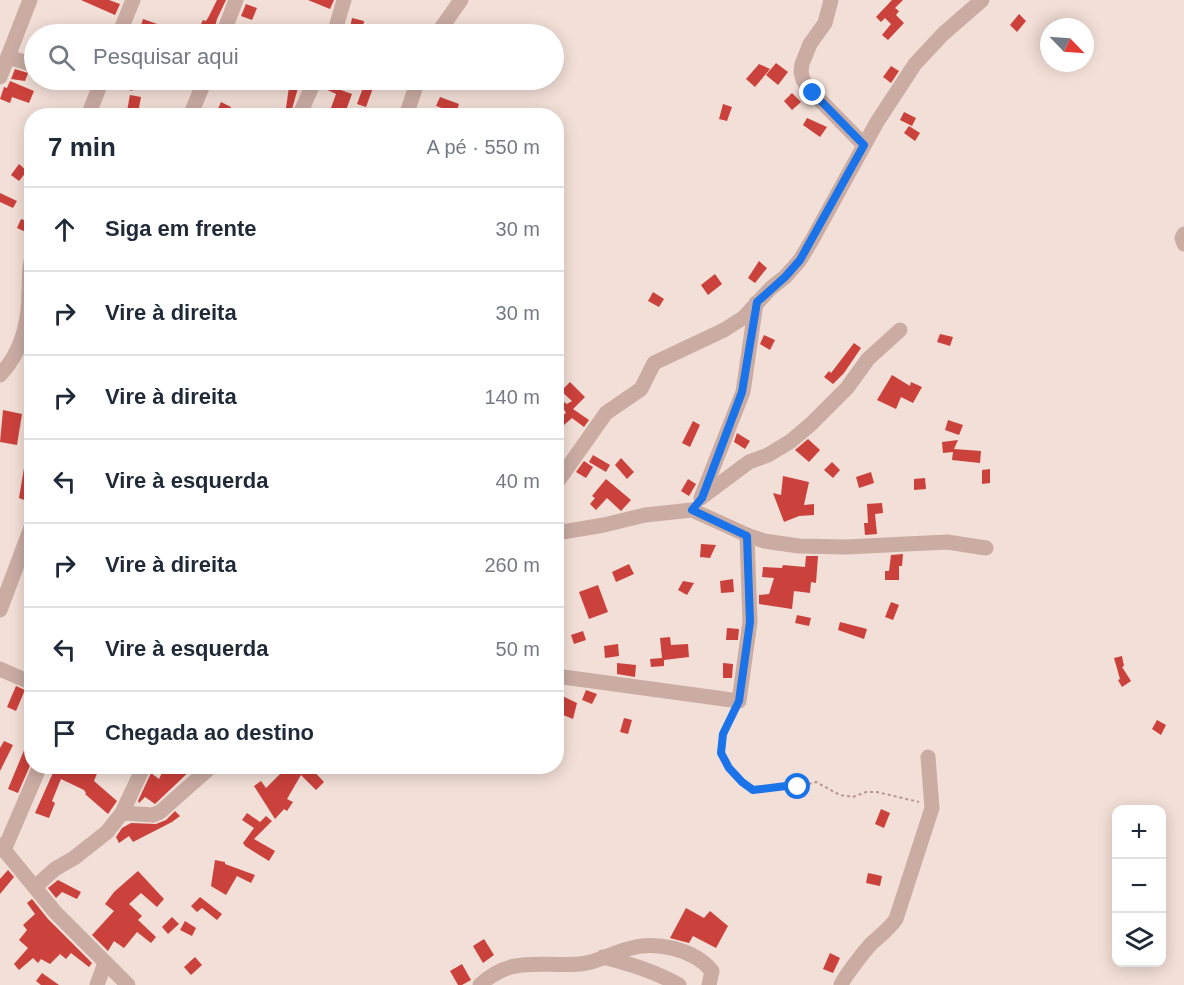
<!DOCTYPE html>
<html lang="pt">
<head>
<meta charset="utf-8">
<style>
  body { margin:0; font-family:Helvetica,sans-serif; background:#f2f2f3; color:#1f2937 }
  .controls { position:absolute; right:18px; bottom:18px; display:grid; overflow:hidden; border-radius:12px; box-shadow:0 3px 15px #0003 }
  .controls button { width:54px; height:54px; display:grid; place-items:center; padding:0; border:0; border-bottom:2px solid #e0e1e3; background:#fff; color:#1f2937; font:30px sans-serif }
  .compass { position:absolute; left:1040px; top:18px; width:54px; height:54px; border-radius:50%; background:#fff; box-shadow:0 3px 15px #0003; rotate:115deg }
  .stop { position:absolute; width:18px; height:18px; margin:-14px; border:4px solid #1a73e8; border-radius:50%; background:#fff }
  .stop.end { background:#1a73e8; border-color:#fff; box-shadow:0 2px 6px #0008 }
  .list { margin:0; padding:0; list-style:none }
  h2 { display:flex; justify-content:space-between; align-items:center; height:78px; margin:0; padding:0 24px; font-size:26px }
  h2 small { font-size:20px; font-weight:400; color:#747a83 }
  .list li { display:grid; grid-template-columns:39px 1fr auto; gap:18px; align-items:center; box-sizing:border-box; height:84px; padding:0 24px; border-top:2px solid #e0e1e3 }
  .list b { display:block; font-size:22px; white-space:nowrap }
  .list em { font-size:20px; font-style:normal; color:#747a83 }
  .icon { flex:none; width:33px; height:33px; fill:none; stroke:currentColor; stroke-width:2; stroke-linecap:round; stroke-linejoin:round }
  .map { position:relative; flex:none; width:1184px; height:985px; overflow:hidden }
  .search { position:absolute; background:#fff; box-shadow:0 3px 15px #0003; left:24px; top:24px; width:540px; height:66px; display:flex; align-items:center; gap:15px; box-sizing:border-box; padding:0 21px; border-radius:33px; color:#747a83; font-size:22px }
  .panel { position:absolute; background:#fff; box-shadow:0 3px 15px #0003; left:24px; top:108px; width:540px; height:666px; border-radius:24px }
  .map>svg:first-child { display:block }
</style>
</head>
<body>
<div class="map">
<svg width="1184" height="985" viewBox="0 0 1184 985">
  <rect width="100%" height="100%" fill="#f2dfd7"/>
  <g fill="#cb413c">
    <polygon points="81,0 109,0 120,4 115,15"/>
    <polygon points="217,0 226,0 217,19 213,34 199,28 203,20 206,21 209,16"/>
    <polygon points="308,0 334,0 330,9"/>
    <polygon points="892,0 903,0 895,8 899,11 896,15 904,23 888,40 882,35 891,24 885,18 881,22 876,17"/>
    <polygon points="246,4 257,8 252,20 241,16"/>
    <polygon points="1019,14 1026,21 1017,32 1010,25"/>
    <polygon points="352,18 364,21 362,34 349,33"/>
    <polygon points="143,19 160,25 156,34 138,34"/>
    <polygon points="776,63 788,72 778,85 766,75"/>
    <polygon points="759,64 770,69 755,87 746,79"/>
    <polygon points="891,66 899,71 891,83 883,77"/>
    <polygon points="15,69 28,73 25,81 11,79"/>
    <polygon points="112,80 129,80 136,82 132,91 111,82"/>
    <polygon points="290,80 300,81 292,109 286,108"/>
    <polygon points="327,80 345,80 341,90 352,94 345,113 331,108 336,94 323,88"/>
    <polygon points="10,81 34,91 29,103 12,97 10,103 0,99 4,87 7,88"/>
    <polygon points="364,85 373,88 366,107 357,104"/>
    <polygon points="792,93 801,102 792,110 784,101"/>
    <polygon points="130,95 141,97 138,113 127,111"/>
    <polygon points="440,97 459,104 456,113 436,106"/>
    <polygon points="221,102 231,107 227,116 215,116"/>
    <polygon points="723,104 732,107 727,121 719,119"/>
    <polygon points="904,112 916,118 912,126 900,120"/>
    <polygon points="807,118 827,127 820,137 803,125"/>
    <polygon points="909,126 920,133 915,141 904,133"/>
    <polygon points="19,164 27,171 19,181 11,175"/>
    <polygon points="0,193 17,201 13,208 0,202"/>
    <polygon points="21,219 32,223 28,233 17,228"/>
    <polygon points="759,261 767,268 755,283 748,278"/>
    <polygon points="715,274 722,284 708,295 701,285"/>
    <polygon points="653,292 664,299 659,307 648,301"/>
    <polygon points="940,334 953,337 950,346 937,342"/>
    <polygon points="764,335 775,340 770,350 760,344"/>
    <polygon points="854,343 861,348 844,373 833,384 824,377 829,371 831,373"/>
    <polygon points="892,375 910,386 911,382 922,387 913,403 901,397 896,409 877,400"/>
    <polygon points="570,382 585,397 573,409 589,420 584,427 572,418 556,432 556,421 566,413 557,397 567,404 572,401 561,391"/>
    <polygon points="3,410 22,414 17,445 0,442"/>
    <polygon points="948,420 963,425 959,435 945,430"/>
    <polygon points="693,421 700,425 690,447 682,443"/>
    <polygon points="737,433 750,441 745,449 734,442"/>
    <polygon points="808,439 820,450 809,462 795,450"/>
    <polygon points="958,440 954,449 981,451 980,463 952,460 953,452 943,453 942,442"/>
    <polygon points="27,450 32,450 32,496 29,502 19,498"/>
    <polygon points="593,455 610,465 606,472 589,462"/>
    <polygon points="621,458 634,472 627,479 615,465"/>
    <polygon points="584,461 593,467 586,478 576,472"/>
    <polygon points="832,462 840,470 833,478 824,470"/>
    <polygon points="990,469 990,483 982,484 982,470"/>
    <polygon points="871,472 874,483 859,488 856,477"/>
    <polygon points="783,476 809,482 804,505 814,504 814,515 799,516 784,522 773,493 781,495"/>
    <polygon points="925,478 926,489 914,490 914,479"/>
    <polygon points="606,479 631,500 621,511 607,498 596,510 590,504 595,498 592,496"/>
    <polygon points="688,479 696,484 689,496 681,491"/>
    <polygon points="882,503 883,513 875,514 877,534 865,535 864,523 868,523 867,504"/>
    <polygon points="701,544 716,545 710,558 700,557"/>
    <polygon points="903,554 902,566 899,566 899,580 885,580 885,571 889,571 891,555"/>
    <polygon points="806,556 818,556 816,583 811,582 810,593 794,591 792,609 759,604 759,595 769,594 774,578 762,577 763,567 782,568 783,565 805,567"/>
    <polygon points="629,564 634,574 616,582 612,572"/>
    <polygon points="733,579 734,592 721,593 720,581"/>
    <polygon points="683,581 694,583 687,595 678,590"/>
    <polygon points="598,585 608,612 589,619 579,592"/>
    <polygon points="891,602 899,605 893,620 885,617"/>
    <polygon points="797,615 811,618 809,626 795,623"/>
    <polygon points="840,622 867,629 864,639 838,630"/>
    <polygon points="727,628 739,629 738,640 726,640"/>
    <polygon points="583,631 586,640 574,644 571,635"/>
    <polygon points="670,637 671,645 688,644 689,657 664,660 664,666 651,667 650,659 662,658 660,638"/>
    <polygon points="618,644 619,656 605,658 604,646"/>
    <polygon points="1122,656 1124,666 1122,667 1131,681 1122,687 1118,680 1120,679 1114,658"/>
    <polygon points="617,663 636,665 635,677 617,674"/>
    <polygon points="723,663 733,664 732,678 723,678"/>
    <polygon points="16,686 25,690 16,711 7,707"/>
    <polygon points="586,690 597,694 592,704 582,700"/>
    <polygon points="556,693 577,703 573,719 556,712"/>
    <polygon points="624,718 632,720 628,734 620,732"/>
    <polygon points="1157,720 1166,725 1161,735 1152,729"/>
    <polygon points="32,731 32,761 18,793 8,789"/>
    <polygon points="4,741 13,745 0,771 0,748"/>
    <polygon points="56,766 100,766 94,781 117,801 108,814 85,794 86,793 84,790 61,779 52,801 55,803 49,818 35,813"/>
    <polygon points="165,766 195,766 155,804 145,797 139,803 138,801 151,773 159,779"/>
    <polygon points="293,766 309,766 324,782 316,790 301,775 287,799 293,802 287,811 284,809 275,819 254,786 261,781 266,788 284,770 288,774 294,768"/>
    <polygon points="881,809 890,813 884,828 875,824"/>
    <polygon points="175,811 180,816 172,822 133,842 129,836 119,843 116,837 122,828 131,823 156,824 166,820"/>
    <polygon points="247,813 260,822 266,816 272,821 254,839 275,851 269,861 245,846 243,843 254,828 242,820"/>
    <polygon points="215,860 225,862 225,864 255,875 251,883 237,876 226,895 211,886"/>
    <polygon points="8,870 14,877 0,894 0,879"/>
    <polygon points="138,871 164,899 157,907 141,893 129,904 142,916 138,920 156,937 151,943 137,932 124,948 114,941 108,951 92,935 114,911 105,904 114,892"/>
    <polygon points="868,873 882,876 880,886 866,883"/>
    <polygon points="58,880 81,892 77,899 62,892 56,898 48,888"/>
    <polygon points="200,897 222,914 217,920 202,908 197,912 191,906"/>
    <polygon points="32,899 48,919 92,963 89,967 71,953 66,959 60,954 50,964 41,959 38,963 33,958 19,970 14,964 28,948 19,940 27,930 23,925 35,914 27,903"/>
    <polygon points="686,908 704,918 710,911 728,926 716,948 693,936 689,943 670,938"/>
    <polygon points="172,917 179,924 168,934 162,927"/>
    <polygon points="185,921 196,928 192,936 180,930"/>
    <polygon points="484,939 494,955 483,963 473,946"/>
    <polygon points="830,953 840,958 833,973 823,969"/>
    <polygon points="195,957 202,965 191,975 184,967"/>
    <polygon points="462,964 471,980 462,985 458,985 450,971"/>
    <polygon points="42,973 59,985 41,985 36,981"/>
  </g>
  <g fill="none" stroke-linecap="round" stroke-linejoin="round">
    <path stroke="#b6968d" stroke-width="2" stroke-dasharray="3 3" stroke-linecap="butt" d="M734 712C728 723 718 740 721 753 723 766 743 782 753 790L786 786 798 787 816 782 840 795 853 797 866 792H877L919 802"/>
    <g stroke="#caaca3" stroke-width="15">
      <polyline points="831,0 825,23 810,44 802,64 801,72 803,80 813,93 864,145"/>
      <polyline points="119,34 133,0"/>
      <polyline points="223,34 236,0"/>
      <polyline points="334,34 344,0"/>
      <polyline points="437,34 461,0"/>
      <polyline points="8,57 34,65"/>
      <polyline points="0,77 30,0"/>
      <polyline points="88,116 102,80"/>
      <polyline points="190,116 205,80"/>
      <polyline points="299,116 315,80"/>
      <polyline points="406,116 418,80"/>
      <polyline points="1184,234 1182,238 1184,244"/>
      <path d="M0 375C22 352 29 323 29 291 30 281 28 268 32 258"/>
      <polyline points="556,484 606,413 641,389 654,363 724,330 743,318 771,288 785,277 800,260 812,240 877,122 915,64 943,34 982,0"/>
      <polyline points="702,497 749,462 768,455 791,441 811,424 847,388 868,359 900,330"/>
      <polyline points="701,498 743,392 756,303"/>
      <polyline points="556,533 604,525 645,515 692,510 747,535 764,541 799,546 846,547 947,542 986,548"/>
      <polyline points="0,610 32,525"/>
      <polyline points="0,669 32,683"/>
      <polyline points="556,676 739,701 750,622 747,535"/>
      <polyline points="122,813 153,815 160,812 212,766"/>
      <polyline points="0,845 55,912 128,985"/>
      <polyline points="4,850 40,766"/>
      <polyline points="35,887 55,869 74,858 107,832 122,813 144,766"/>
      <path d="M603 957C630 964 654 971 679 985"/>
      <polyline points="97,985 105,963"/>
      <path d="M480 985C512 955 541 967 580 964 596 963 612 953 628 949 655 940 694 949 712 971L709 985"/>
      <path d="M841 985C844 977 866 949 872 943 881 935 889 929 896 919L932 808 928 757"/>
    </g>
  </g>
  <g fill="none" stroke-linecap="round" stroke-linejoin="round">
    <polyline stroke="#1a73e8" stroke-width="8" points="798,787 786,786 753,790 742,782 729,768 721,753 723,734 739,701 750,622 747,536 692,510 702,498 742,392 757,302 785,277 800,260 864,145 813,93"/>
  </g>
</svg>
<div class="controls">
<button>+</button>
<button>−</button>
<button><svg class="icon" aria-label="layers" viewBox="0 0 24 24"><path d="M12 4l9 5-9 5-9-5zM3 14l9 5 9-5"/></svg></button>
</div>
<svg class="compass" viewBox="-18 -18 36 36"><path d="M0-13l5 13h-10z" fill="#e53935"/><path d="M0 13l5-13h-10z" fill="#747a83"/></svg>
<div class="stop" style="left:798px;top:787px"></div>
<div class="stop end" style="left:813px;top:93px"></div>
<div class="search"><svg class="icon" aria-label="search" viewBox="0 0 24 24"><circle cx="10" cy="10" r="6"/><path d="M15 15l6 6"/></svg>Pesquisar aqui</div>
<section class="panel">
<h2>7 min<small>A pé · 550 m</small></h2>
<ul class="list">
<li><svg class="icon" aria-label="ahead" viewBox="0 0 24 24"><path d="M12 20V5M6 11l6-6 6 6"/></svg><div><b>Siga em frente</b></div><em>30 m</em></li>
<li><svg class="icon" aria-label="right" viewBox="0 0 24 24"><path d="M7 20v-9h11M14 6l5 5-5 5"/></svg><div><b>Vire à direita</b></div><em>30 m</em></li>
<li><svg class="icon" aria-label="right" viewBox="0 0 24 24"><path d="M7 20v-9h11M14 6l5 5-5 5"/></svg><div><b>Vire à direita</b></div><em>140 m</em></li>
<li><svg class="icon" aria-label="left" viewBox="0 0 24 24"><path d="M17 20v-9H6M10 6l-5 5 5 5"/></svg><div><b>Vire à esquerda</b></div><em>40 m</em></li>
<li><svg class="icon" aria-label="right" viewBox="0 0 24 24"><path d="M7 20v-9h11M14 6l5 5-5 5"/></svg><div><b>Vire à direita</b></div><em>260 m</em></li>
<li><svg class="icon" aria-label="left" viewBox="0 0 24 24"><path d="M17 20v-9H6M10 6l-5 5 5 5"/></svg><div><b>Vire à esquerda</b></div><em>50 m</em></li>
<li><svg class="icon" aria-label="arrive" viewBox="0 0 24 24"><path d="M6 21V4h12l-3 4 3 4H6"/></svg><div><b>Chegada ao destino</b></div></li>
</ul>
</section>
</div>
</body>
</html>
